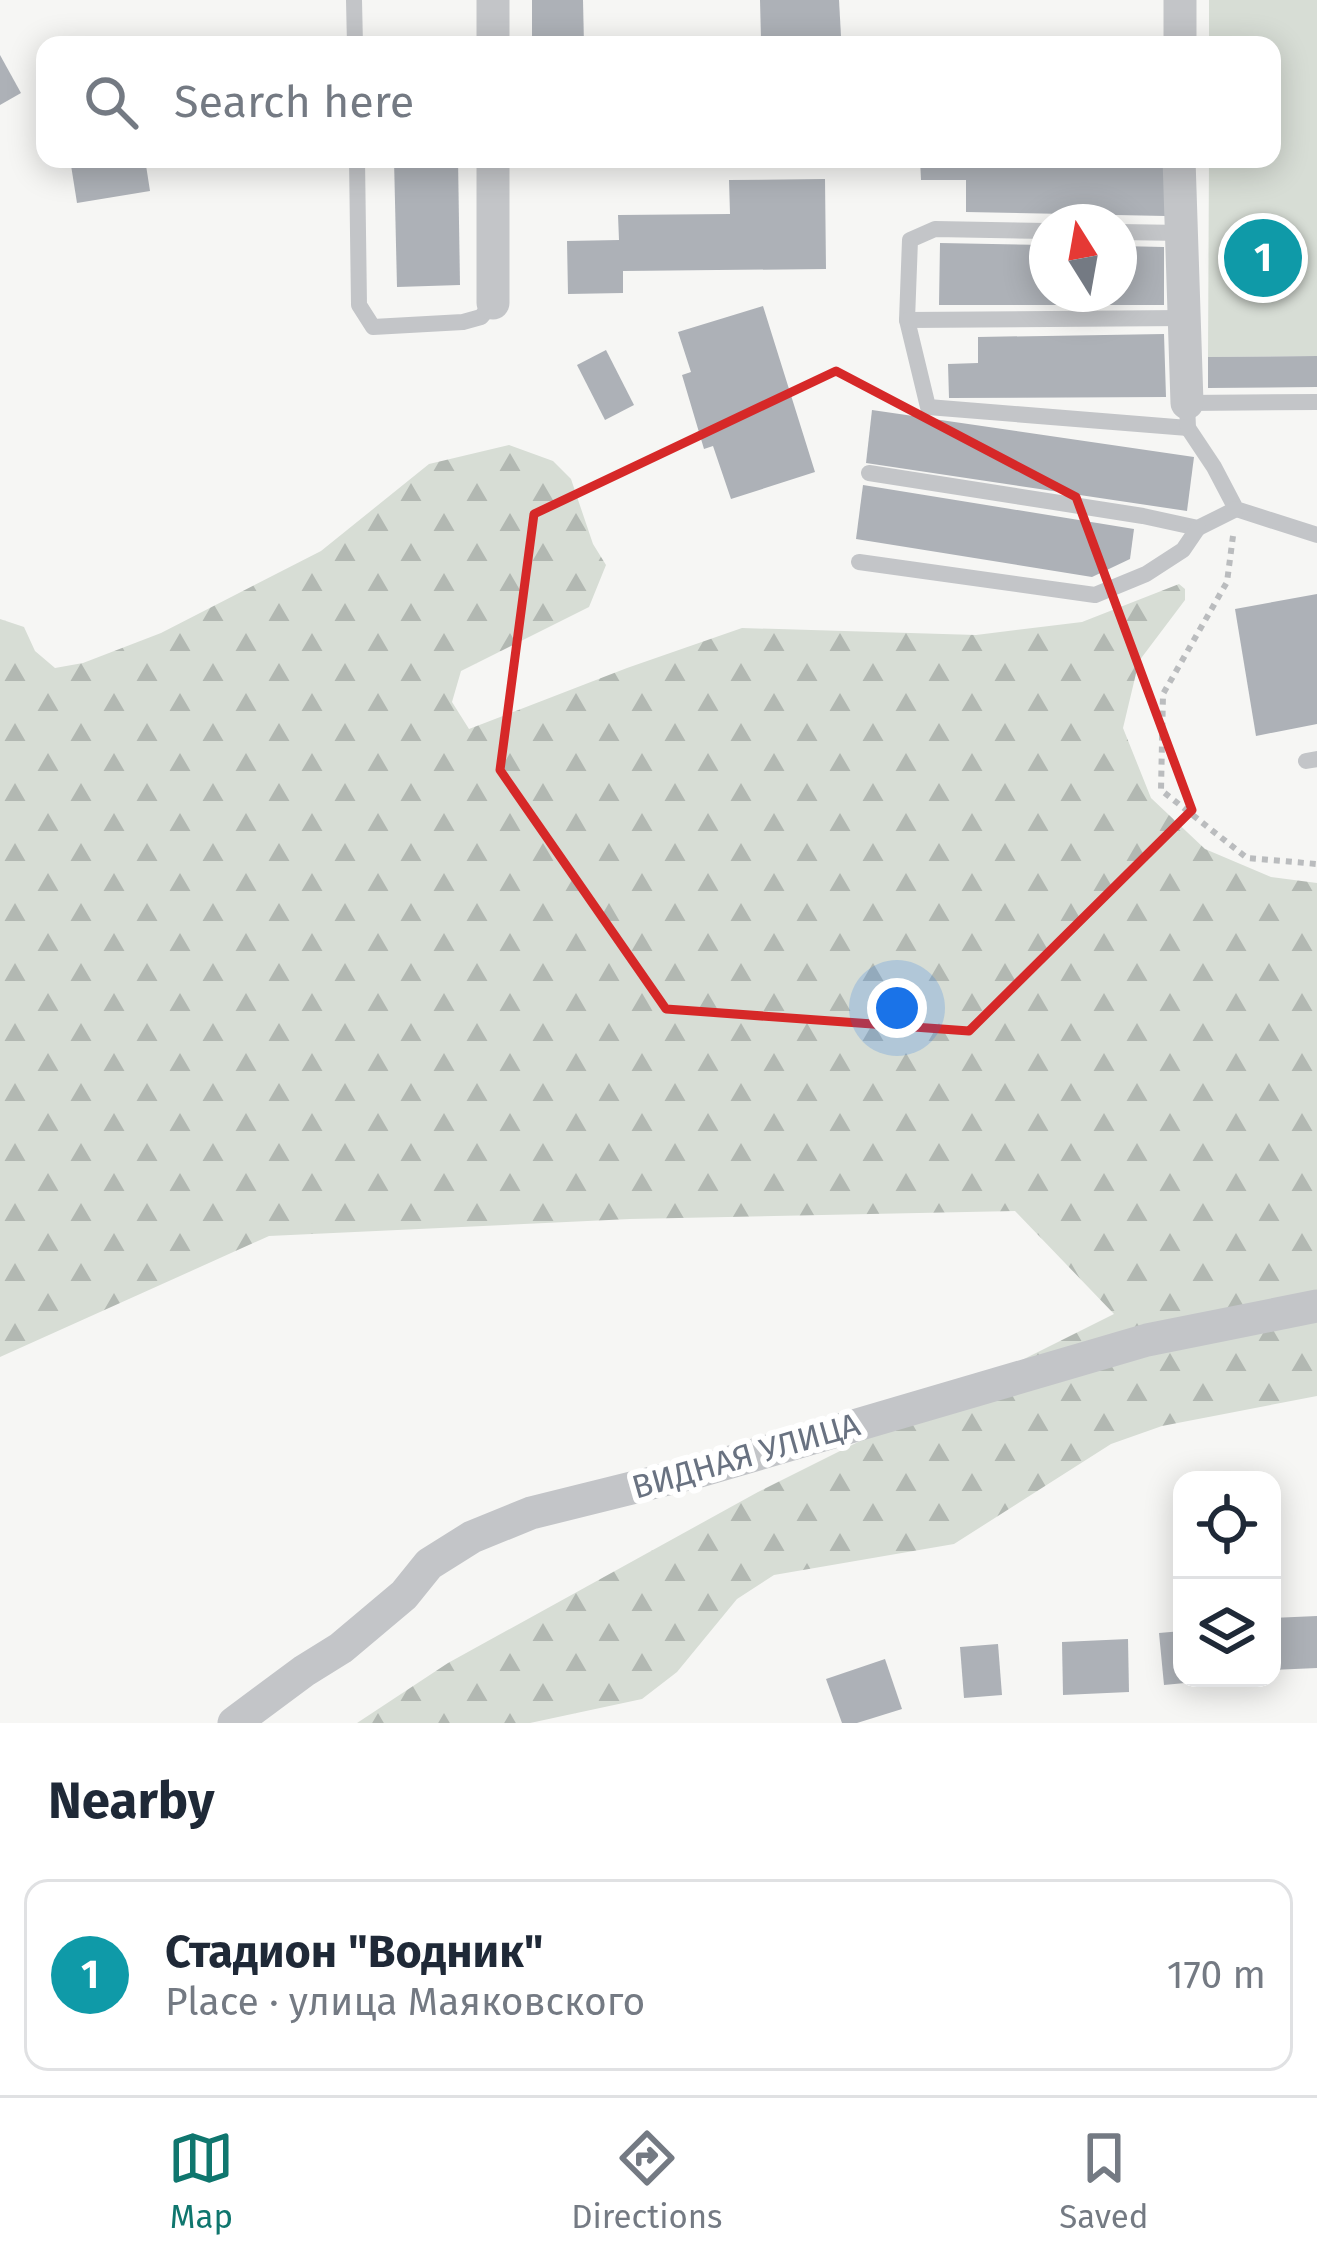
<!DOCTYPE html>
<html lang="en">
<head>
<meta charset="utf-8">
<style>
  body { margin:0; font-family:"Fira Sans",sans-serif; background:#f2f2f3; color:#1f2937 }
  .controls { position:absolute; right:36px; bottom:36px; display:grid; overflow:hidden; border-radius:24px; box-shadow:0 6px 30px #0003 }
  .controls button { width:108px; height:108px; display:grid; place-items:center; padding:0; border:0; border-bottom:3px solid #e0e1e3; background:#fff; color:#1f2937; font:60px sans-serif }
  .compass { position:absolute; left:1029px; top:204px; width:108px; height:108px; border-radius:50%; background:#fff; box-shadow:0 6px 30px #0003; rotate:349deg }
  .you { position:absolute; left:897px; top:1008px; width:42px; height:42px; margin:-30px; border:9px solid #fff; border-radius:50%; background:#1a73e8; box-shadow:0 0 0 18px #1a73e833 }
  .badge { display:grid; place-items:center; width:78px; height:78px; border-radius:50%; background:#0f766e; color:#fff; font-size:39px; font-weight:700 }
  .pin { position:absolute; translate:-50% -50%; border:6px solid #fff; box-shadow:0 3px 12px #0006 }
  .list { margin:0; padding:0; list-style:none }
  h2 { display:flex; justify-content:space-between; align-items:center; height:156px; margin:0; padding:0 48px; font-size:51px }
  h2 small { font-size:39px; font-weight:400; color:#747a83 }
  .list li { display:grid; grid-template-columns:78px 1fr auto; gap:36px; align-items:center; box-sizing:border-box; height:192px; margin:0 24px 24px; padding:0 24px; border:3px solid #e0e1e3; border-radius:24px }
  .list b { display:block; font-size:45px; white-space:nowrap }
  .list p { margin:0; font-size:39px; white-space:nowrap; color:#747a83 }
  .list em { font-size:39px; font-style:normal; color:#747a83 }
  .icon { flex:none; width:66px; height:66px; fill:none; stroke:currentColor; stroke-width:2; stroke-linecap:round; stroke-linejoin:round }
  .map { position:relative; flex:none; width:1317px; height:1723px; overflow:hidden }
  .search { position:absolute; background:#fff; box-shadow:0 6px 30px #0003; left:36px; right:36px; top:36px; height:132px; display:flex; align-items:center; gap:30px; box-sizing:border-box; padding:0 42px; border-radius:24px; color:#747a83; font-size:45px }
  .sheet { height:372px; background:#fff }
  nav { display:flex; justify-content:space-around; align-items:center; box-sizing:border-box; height:168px; border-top:3px solid #e0e1e3; background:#fff; font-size:33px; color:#747a83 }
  nav a { display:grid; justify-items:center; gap:6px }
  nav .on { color:#0f766e }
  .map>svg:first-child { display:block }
</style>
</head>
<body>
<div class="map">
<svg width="1317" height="1723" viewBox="0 0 1317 1723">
  <defs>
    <pattern id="forest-firs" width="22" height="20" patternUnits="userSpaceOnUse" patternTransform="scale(3)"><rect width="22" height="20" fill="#d7ddd5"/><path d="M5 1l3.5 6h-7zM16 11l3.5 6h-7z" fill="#b2b8b2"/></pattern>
  </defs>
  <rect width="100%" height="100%" fill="#f6f6f4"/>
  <polygon fill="#d7ddd5" points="1209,0 1317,0 1317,356 1208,357 1209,159 1272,159 1272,45 1209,45"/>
  <polygon fill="url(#forest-firs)" points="509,445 553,461 571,479 593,544 606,565 589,607 461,671 452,702 469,729 627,668 742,628 976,635 1082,622 1179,584 1185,589 1185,600 1139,661 1123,728 1151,798 1205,849 1271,877 1317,883 1317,1396 1162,1426 1111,1444 954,1544 774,1575 737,1599 677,1672 642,1699 530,1723 357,1723 448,1663 758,1492 1114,1314 1015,1211 630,1219 269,1236 0,1357 0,619 24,627 35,651 55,668 83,663 161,633 321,551 429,464"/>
  <g fill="#adb1b7">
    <polygon points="532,0 583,0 584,45 532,45"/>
    <polygon points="760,0 839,0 841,36 761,40"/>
    <polygon points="0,55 21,93 0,105"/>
    <polygon points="70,159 145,159 150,191 77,203"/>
    <polygon points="394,159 458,159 460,285 397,287"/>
    <polygon points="920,159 1165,159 1166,216 966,212 966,180 921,180"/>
    <polygon points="825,179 826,269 623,271 623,293 568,294 567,241 619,240 618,215 730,214 729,180"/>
    <polygon points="940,243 1047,245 1047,294 1119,294 1119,246 1164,247 1164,305 939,305"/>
    <polygon points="763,306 815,472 731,499 713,446 704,449 682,375 691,372 678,332"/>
    <polygon points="1164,334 1166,397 949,398 948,364 978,363 978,337"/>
    <polygon points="606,350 634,405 605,420 577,365"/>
    <polygon points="1317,356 1317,387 1208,388 1208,357"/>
    <polygon points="872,410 1194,457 1187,511 866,463"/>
    <polygon points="863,485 1134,529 1130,559 1092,577 856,539"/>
    <polygon points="1317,594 1317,724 1256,736 1235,609"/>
    <polygon points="1317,1616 1317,1668 1272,1670 1272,1618"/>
    <polygon points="1182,1631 1182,1678 1205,1678 1206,1681 1164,1685 1159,1633"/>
    <polygon points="1128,1639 1129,1692 1063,1695 1062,1642"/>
    <polygon points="998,1644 1002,1695 964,1698 960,1647"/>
    <polygon points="885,1659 902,1709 857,1723 842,1723 826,1679"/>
  </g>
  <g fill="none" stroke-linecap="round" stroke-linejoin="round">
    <polyline stroke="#babcbe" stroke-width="6" stroke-dasharray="6 6" stroke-linecap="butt" points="1233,536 1227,582 1163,694 1161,790 1247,858 1317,864"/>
    <g stroke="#c3c5c8" stroke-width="16">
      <polyline points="354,0 355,45"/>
      <polyline points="357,159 359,305 373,327 463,322 481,317 493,303"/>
      <polyline points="1047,231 935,229 910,240 907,320 928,407 1188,428"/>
      <polyline points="1119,232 1183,233"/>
      <polyline points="907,320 1185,318"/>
      <polyline points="1317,402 1187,403 1188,428 1214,467 1236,509 1317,535"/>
      <polyline points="869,473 1143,516 1198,528 1236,509"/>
      <polyline points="859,562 1095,595 1146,574 1183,550 1198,528"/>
      <polyline points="1306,761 1317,759"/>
    </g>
    <g stroke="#c3c5c8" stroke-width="33">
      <polyline points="493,0 493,45"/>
      <polyline points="1180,45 1180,0"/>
      <polyline points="493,159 493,303"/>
      <polyline points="1179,159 1187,403"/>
      <polyline points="234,1723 304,1671 341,1648 404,1595 429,1564 472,1537 531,1513 700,1471 1147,1340 1317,1306"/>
    </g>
  </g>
  <path fill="none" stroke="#d62828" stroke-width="9" stroke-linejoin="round" d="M836 371 1076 497 1192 810 969 1031 666 1009 500 770 534 514Z"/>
  <g text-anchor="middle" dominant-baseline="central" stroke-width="12" stroke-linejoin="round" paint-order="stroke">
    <g font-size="33" fill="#697281" stroke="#fff">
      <text transform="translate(746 1456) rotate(-16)">ВИДНАЯ УЛИЦА</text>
    </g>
  </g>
</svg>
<div class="controls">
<button><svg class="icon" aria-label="locate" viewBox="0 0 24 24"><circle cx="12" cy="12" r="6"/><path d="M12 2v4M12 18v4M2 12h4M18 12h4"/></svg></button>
<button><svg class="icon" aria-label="layers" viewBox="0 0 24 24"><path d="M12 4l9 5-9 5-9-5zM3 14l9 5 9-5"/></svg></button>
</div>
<svg class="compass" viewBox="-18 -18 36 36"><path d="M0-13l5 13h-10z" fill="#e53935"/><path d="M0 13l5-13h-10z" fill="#747a83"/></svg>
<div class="you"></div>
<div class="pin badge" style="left:1263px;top:258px;background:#0f9aa8">1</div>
<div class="search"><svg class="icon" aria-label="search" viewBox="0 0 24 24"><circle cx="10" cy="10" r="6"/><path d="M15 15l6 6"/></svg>Search here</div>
</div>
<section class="sheet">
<h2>Nearby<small></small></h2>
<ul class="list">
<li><span class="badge" style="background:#0f9aa8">1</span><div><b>Стадион &quot;Водник&quot;</b><p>Place · улица Маяковского</p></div><em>170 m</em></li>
</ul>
</section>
<nav>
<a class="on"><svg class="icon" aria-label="map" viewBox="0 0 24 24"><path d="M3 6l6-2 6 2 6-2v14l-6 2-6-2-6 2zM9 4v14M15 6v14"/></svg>Map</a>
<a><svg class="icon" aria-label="directions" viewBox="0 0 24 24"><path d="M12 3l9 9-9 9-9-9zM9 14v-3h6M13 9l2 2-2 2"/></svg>Directions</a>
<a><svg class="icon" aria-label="saved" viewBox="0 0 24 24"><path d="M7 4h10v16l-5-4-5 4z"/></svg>Saved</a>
</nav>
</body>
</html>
